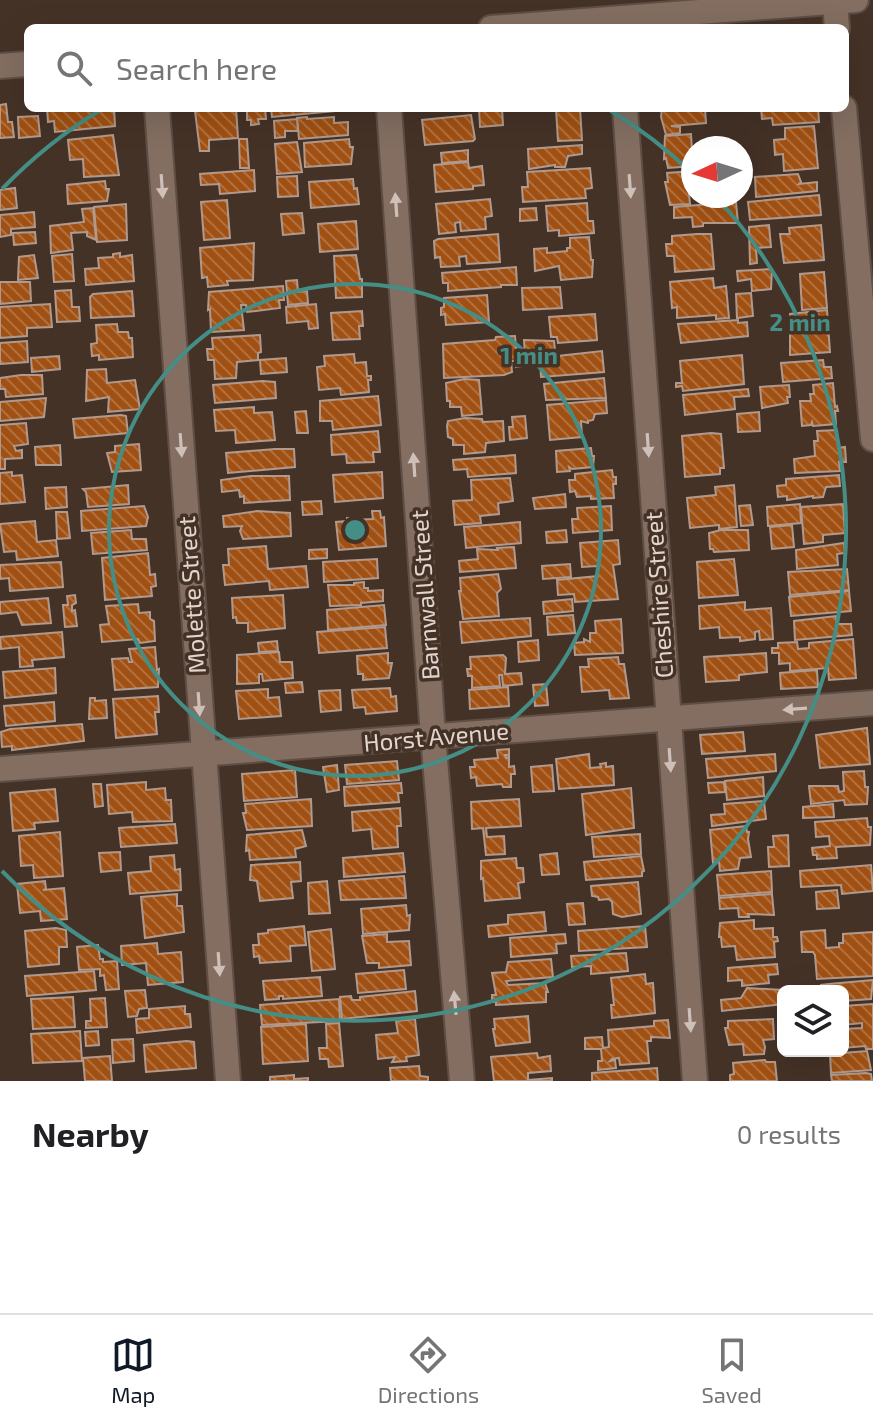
<!DOCTYPE html>
<html lang="en">
<head>
<meta charset="utf-8">
<style>
  body { margin:0; font-family:"Exo 2",sans-serif; background:#f6f6f6; color:#202124 }
  .controls { position:absolute; right:24px; bottom:24px; display:grid; overflow:hidden; border-radius:12px; box-shadow:0 8px 32px #0002 }
  .controls button { width:72px; height:72px; display:grid; place-items:center; padding:0; border:0; border-bottom:2px solid #e0e0e0; background:#fff; color:#202124; font:40px sans-serif }
  .compass { position:absolute; left:681px; top:136px; width:72px; height:72px; border-radius:50%; background:#fff; box-shadow:0 8px 32px #0002; rotate:266deg }
  .list { margin:0; padding:0; list-style:none }
  h2 { display:flex; justify-content:space-between; align-items:center; height:104px; margin:0; padding:0 32px; font-size:34px }
  h2 small { font-size:26px; font-weight:400; color:#757577 }
  .icon { flex:none; width:44px; height:44px; fill:none; stroke:currentColor; stroke-width:2; stroke-linecap:round; stroke-linejoin:round }
  .map { position:relative; flex:none; width:873px; height:1081px; overflow:hidden }
  .search { position:absolute; background:#fff; box-shadow:0 8px 32px #0002; left:24px; right:24px; top:24px; height:88px; display:flex; align-items:center; gap:20px; box-sizing:border-box; padding:0 28px; border-radius:12px; color:#757577; font-size:30px }
  .sheet { height:232px; background:#fff }
  nav { display:flex; justify-content:space-around; align-items:center; box-sizing:border-box; height:112px; border-top:2px solid #e0e0e0; background:#fff; font-size:22px; color:#757577 }
  nav a { display:grid; justify-items:center; gap:4px }
  nav .on { color:#111827 }
  .map>svg:first-child { display:block }
</style>
</head>
<body>
<div class="map">
<svg width="873" height="1081" viewBox="0 0 873 1081">
  <defs>
    <pattern id="building-back-hatch" width="6" height="6" patternUnits="userSpaceOnUse" patternTransform="scale(2)"><rect width="6" height="6" fill="#a05012"/><path d="M-1 5l2 2M0 0l6 6M5-1l2 2" fill="none" stroke="#b1703e"/></pattern>
  </defs>
  <rect width="100%" height="100%" fill="#453227"/>
  <g fill="url(#building-back-hatch)" stroke="#b19a8d" stroke-width="2">
    <polygon points="6,104 8,122 12,122 14,137 0,138 0,105"/>
    <polygon points="47,108 114,108 115,126 55,132 54,121 48,122"/>
    <polygon points="236,108 238,138 209,140 209,151 200,151 195,111"/>
    <polygon points="247,108 265,108 266,119 258,119 259,124 251,125 251,120 247,120"/>
    <polygon points="271,108 356,108 356,109 272,117"/>
    <polygon points="479,108 502,108 503,125 480,127"/>
    <polygon points="560,108 580,108 582,140 558,141 556,109"/>
    <polygon points="662,108 705,108 706,123 671,126 680,127 680,133 666,135 661,117"/>
    <polygon points="761,108 818,108 819,122 773,125 772,118 762,119"/>
    <polygon points="471,115 475,139 473,141 425,145 422,120"/>
    <polygon points="38,116 40,136 19,138 18,117"/>
    <polygon points="307,117 307,119 334,117 334,123 348,122 348,135 299,139 297,118"/>
    <polygon points="297,119 298,131 285,131 285,137 275,138 274,121"/>
    <polygon points="814,126 818,168 784,171 783,154 775,155 774,140 785,139 785,128"/>
    <polygon points="691,134 693,166 668,168 666,158 664,159 665,136"/>
    <polygon points="113,135 119,175 84,177 83,159 70,160 68,140"/>
    <polygon points="239,139 247,139 249,168 240,168"/>
    <polygon points="349,139 350,147 353,147 351,164 305,167 304,143"/>
    <polygon points="297,142 302,172 277,174 275,144"/>
    <polygon points="582,145 582,154 568,156 565,167 555,167 555,165 529,169 528,149"/>
    <polygon points="468,150 468,161 442,163 441,153"/>
    <polygon points="468,162 469,168 482,166 484,185 473,186 473,189 436,192 434,165"/>
    <polygon points="590,168 592,188 585,189 586,198 523,202 522,187 528,187 527,172"/>
    <polygon points="254,170 255,191 220,194 219,184 201,185 200,174"/>
    <polygon points="693,171 693,193 689,194 690,204 670,205 665,182 668,182 667,173"/>
    <polygon points="798,174 801,182 799,184 817,182 817,191 756,197 755,177"/>
    <polygon points="297,176 298,196 278,197 277,177"/>
    <polygon points="353,179 354,189 357,188 359,204 311,208 309,182"/>
    <polygon points="105,181 106,189 109,189 107,201 68,204 67,185"/>
    <polygon points="15,188 17,208 0,210 0,190"/>
    <polygon points="819,195 821,215 750,220 748,202"/>
    <polygon points="490,199 492,216 485,217 486,229 461,231 460,222 455,223 456,232 439,234 436,204"/>
    <polygon points="227,200 230,238 204,240 201,202"/>
    <polygon points="736,202 738,223 703,223 703,226 693,227 692,217 674,218 674,207"/>
    <polygon points="587,203 588,221 593,221 594,233 559,236 559,230 548,231 546,206"/>
    <polygon points="126,204 127,240 97,242 94,207"/>
    <polygon points="93,208 96,240 87,236 87,232 71,233 73,250 51,253 50,226 84,222 82,209"/>
    <polygon points="536,208 537,220 520,221 520,209"/>
    <polygon points="34,212 35,227 11,229 11,235 0,237 0,215"/>
    <polygon points="302,213 304,233 283,235 281,214"/>
    <polygon points="356,221 358,249 320,252 318,224"/>
    <polygon points="769,225 771,247 756,248 757,263 750,264 749,227"/>
    <polygon points="821,225 824,260 784,263 780,234 790,234 789,228"/>
    <polygon points="35,232 36,243 14,245 13,233"/>
    <polygon points="498,234 500,262 467,264 466,256 459,257 460,266 441,267 440,257 435,258 434,241 438,239"/>
    <polygon points="697,234 711,234 714,269 675,272 674,256 667,256 666,244 672,244 672,236"/>
    <polygon points="589,237 591,260 593,260 592,277 561,280 559,266 535,271 534,249 547,248 547,253 567,251 567,248 570,248 570,238"/>
    <polygon points="254,243 253,280 227,281 228,285 208,287 207,277 202,278 200,248"/>
    <polygon points="120,253 120,257 132,255 134,281 86,285 85,269 99,268 98,258 113,257 113,254"/>
    <polygon points="72,254 74,281 54,282 52,256"/>
    <polygon points="34,255 38,278 18,280 19,257"/>
    <polygon points="356,255 360,279 362,279 362,297 336,298 334,256"/>
    <polygon points="516,267 517,285 501,285 501,287 448,291 448,283 443,283 442,273"/>
    <polygon points="772,269 771,289 752,291 751,279 738,281 737,271"/>
    <polygon points="824,272 827,308 802,310 800,274"/>
    <polygon points="713,278 714,288 726,286 729,318 716,319 716,315 677,318 677,307 672,308 670,282"/>
    <polygon points="297,280 298,292 307,291 308,303 288,305 286,281"/>
    <polygon points="0,282 30,282 31,301 0,304"/>
    <polygon points="283,286 284,300 279,300 280,308 247,312 246,305 241,305 244,330 211,332 210,309 208,310 209,292"/>
    <polygon points="560,287 562,308 523,310 522,288"/>
    <polygon points="71,290 72,307 79,307 80,321 57,322 55,291"/>
    <polygon points="132,291 134,316 91,318 90,297 93,294"/>
    <polygon points="751,293 753,316 737,318 736,294"/>
    <polygon points="487,295 489,322 446,325 445,314 441,315 441,308 444,307 444,298"/>
    <polygon points="50,304 52,327 27,328 27,336 0,338 0,307"/>
    <polygon points="316,304 318,328 309,329 308,321 287,323 286,307"/>
    <polygon points="827,310 830,352 790,355 790,314"/>
    <polygon points="362,311 363,326 359,326 360,339 333,340 331,313"/>
    <polygon points="595,314 597,340 558,343 557,337 551,337 549,317"/>
    <polygon points="738,320 738,323 747,322 748,336 681,343 678,324"/>
    <polygon points="117,324 118,332 128,332 129,338 132,338 133,357 99,360 99,355 92,356 91,344 97,343 96,325"/>
    <polygon points="260,335 261,352 258,353 258,360 237,362 236,378 215,379 214,360 208,360 207,349 213,349 212,338"/>
    <polygon points="515,336 517,359 523,359 523,366 516,367 515,361 511,361 512,372 504,375 444,378 443,344 495,340 496,337"/>
    <polygon points="524,340 554,341 555,351 525,356"/>
    <polygon points="27,341 28,362 0,364 0,343"/>
    <polygon points="602,351 604,372 541,377 540,358"/>
    <polygon points="354,354 355,363 366,362 367,376 371,376 371,380 368,380 369,392 341,395 340,388 319,390 317,367 325,366 324,356"/>
    <polygon points="742,355 744,384 683,391 682,386 676,387 676,383 682,383 680,361"/>
    <polygon points="59,356 60,369 32,372 31,358"/>
    <polygon points="286,358 287,372 261,374 260,360"/>
    <polygon points="823,360 824,367 831,367 832,378 783,382 781,363"/>
    <polygon points="106,369 107,383 135,380 140,409 108,412 109,397 86,401 87,370"/>
    <polygon points="21,375 42,375 43,394 6,397 5,389 0,389 0,378"/>
    <polygon points="604,378 606,398 546,400 544,384"/>
    <polygon points="464,379 479,380 482,414 462,416 461,407 450,407 450,401 447,401 446,383"/>
    <polygon points="262,381 275,382 276,398 215,403 213,385"/>
    <polygon points="833,383 835,407 837,406 838,411 835,411 836,424 813,426 812,422 811,425 802,426 800,401 811,401 810,394 814,394 813,385"/>
    <polygon points="789,385 790,397 787,397 788,403 762,408 760,387"/>
    <polygon points="748,389 749,396 734,397 735,409 685,415 683,395"/>
    <polygon points="378,396 381,425 333,430 332,421 320,421 320,401"/>
    <polygon points="46,398 44,417 0,421 0,402"/>
    <polygon points="606,400 607,413 595,414 593,420 588,421 588,423 581,421 582,437 550,440 547,405"/>
    <polygon points="254,407 254,413 272,412 275,440 236,443 235,430 216,431 214,410"/>
    <polygon points="306,411 308,433 297,433 295,412"/>
    <polygon points="759,412 760,431 738,432 737,414"/>
    <polygon points="121,415 126,416 128,433 75,438 73,419"/>
    <polygon points="525,416 527,438 510,440 509,427 513,427 512,417"/>
    <polygon points="465,418 482,419 483,422 503,421 504,441 486,443 485,452 464,454 464,445 453,445 453,439 448,437 447,426 448,421"/>
    <polygon points="26,423 28,444 14,446 16,451 22,450 22,458 5,459 5,469 0,469 0,425"/>
    <polygon points="837,430 838,448 845,447 846,462 839,462 840,471 795,473 794,459 815,456 814,441 818,441 817,431"/>
    <polygon points="378,431 380,452 373,452 374,462 347,463 346,454 332,455 331,435"/>
    <polygon points="711,433 721,434 724,468 720,468 720,474 685,477 682,436"/>
    <polygon points="139,444 141,470 112,472 107,453 115,452 115,446"/>
    <polygon points="60,445 61,465 36,465 35,447"/>
    <polygon points="591,448 592,456 594,456 593,467 572,469 569,467 570,471 557,472 556,451"/>
    <polygon points="275,449 294,449 295,467 228,473 226,453"/>
    <polygon points="515,455 516,473 468,477 467,469 454,470 453,460"/>
    <polygon points="612,470 613,477 616,477 616,484 613,484 614,498 591,499 591,496 577,497 575,491 570,492 569,480 575,480 575,474"/>
    <polygon points="12,472 12,476 22,475 25,502 0,504 0,473"/>
    <polygon points="382,472 383,498 335,502 333,475"/>
    <polygon points="839,475 840,486 826,487 823,497 813,498 813,496 787,500 787,496 778,497 777,486 786,485 786,479"/>
    <polygon points="251,476 289,476 290,500 244,503 244,496 240,497 239,490 222,492 221,480"/>
    <polygon points="510,478 513,501 498,503 499,514 480,516 481,523 455,525 453,501 472,500 471,480"/>
    <polygon points="128,485 129,504 88,507 86,492 83,489"/>
    <polygon points="734,485 737,527 719,529 719,525 690,528 687,498 716,495 715,487"/>
    <polygon points="66,487 67,507 46,509 45,488"/>
    <polygon points="565,494 566,507 535,509 533,498"/>
    <polygon points="321,501 322,514 303,515 302,502"/>
    <polygon points="800,504 801,523 768,526 767,507"/>
    <polygon points="843,504 845,533 823,535 823,542 804,544 801,507"/>
    <polygon points="750,505 753,525 741,526 739,506"/>
    <polygon points="144,506 148,517 146,526 82,531 81,511"/>
    <polygon points="611,506 612,530 573,533 572,519 578,519 577,508"/>
    <polygon points="257,511 290,513 291,536 243,539 240,531 242,526 224,527 223,516"/>
    <polygon points="372,511 380,511 381,518 384,517 386,546 339,550 336,522 347,521 347,518 353,518 353,520 373,519"/>
    <polygon points="56,512 67,512 70,538 57,539"/>
    <polygon points="35,521 37,542 56,540 58,556 17,560 16,551 4,552 0,524"/>
    <polygon points="520,522 521,543 466,548 464,527"/>
    <polygon points="792,525 794,547 772,549 770,527"/>
    <polygon points="131,530 132,539 146,539 147,550 93,554 91,533"/>
    <polygon points="566,530 567,542 547,543 546,532"/>
    <polygon points="721,530 748,530 749,550 714,552 713,549 710,549 709,533"/>
    <polygon points="618,540 620,564 613,565 618,599 575,602 574,594 558,595 557,580 598,576 597,566 582,567 580,543"/>
    <polygon points="844,543 845,553 837,554 838,565 797,569 796,550"/>
    <polygon points="266,546 268,569 306,566 308,587 270,590 269,581 225,585 223,565 229,565 228,549"/>
    <polygon points="514,547 516,568 460,572 459,561 478,559 477,549 498,550 497,548"/>
    <polygon points="327,549 327,558 309,559 309,550"/>
    <polygon points="148,553 150,575 155,574 156,586 151,587 152,596 105,600 102,558"/>
    <polygon points="377,559 378,578 324,582 323,562"/>
    <polygon points="734,559 738,595 699,598 697,562"/>
    <polygon points="61,562 63,587 10,591 9,578 0,579 0,565"/>
    <polygon points="570,564 571,577 543,579 542,566"/>
    <polygon points="847,569 849,590 790,595 788,572"/>
    <polygon points="498,574 501,589 497,593 499,616 463,619 459,591 461,591 460,578"/>
    <polygon points="364,582 364,588 368,588 368,591 383,590 383,601 361,603 361,605 330,606 328,585 354,585 354,583"/>
    <polygon points="849,591 851,611 791,616 789,597"/>
    <polygon points="75,595 76,603 72,605 72,611 75,610 77,626 65,627 63,605 68,605 67,596"/>
    <polygon points="283,595 285,628 248,632 248,623 237,623 236,617 233,618 232,598"/>
    <polygon points="48,598 51,623 22,625 17,612 0,614 0,602"/>
    <polygon points="572,599 573,611 544,614 543,602"/>
    <polygon points="745,602 745,610 771,608 773,639 760,640 759,631 755,632 755,639 740,641 740,637 720,638 719,627 700,629 699,606"/>
    <polygon points="138,604 139,613 150,612 150,619 154,621 155,641 140,643 138,639 102,642 100,625 109,624 106,606"/>
    <polygon points="384,605 386,625 328,630 327,610"/>
    <polygon points="573,615 575,633 548,635 547,617"/>
    <polygon points="836,616 837,624 851,624 852,635 795,640 794,621"/>
    <polygon points="530,618 531,636 462,643 460,622"/>
    <polygon points="621,619 623,653 575,655 574,643 584,642 584,639 590,642 590,633 596,633 595,621"/>
    <polygon points="385,627 387,648 319,653 317,632"/>
    <polygon points="62,632 64,657 32,660 33,666 20,667 19,647 1,649 0,637"/>
    <polygon points="853,639 856,678 829,680 828,668 790,671 790,663 779,664 779,653 772,653 772,648 778,648 778,643 797,642 798,649 809,648 809,643"/>
    <polygon points="538,640 539,660 519,662 518,642"/>
    <polygon points="277,641 278,651 259,652 258,643"/>
    <polygon points="155,647 157,670 159,669 158,687 115,690 112,659 128,658 129,662 132,662 129,649"/>
    <polygon points="279,652 280,662 292,662 293,678 263,681 262,674 259,674 259,683 237,684 237,655"/>
    <polygon points="388,653 388,663 392,663 389,678 363,680 363,674 358,674 357,656"/>
    <polygon points="766,653 767,672 739,675 739,680 706,682 704,657"/>
    <polygon points="503,655 506,658 505,674 521,673 522,684 503,686 502,675 499,675 500,686 472,688 472,676 468,676 467,669 471,669 470,657"/>
    <polygon points="618,657 619,664 624,664 629,698 610,699 609,690 582,692 580,667 589,667 588,659"/>
    <polygon points="55,668 56,693 5,698 3,672"/>
    <polygon points="817,670 818,687 781,689 780,673"/>
    <polygon points="302,682 303,692 286,693 285,683"/>
    <polygon points="546,684 548,705 535,706 533,685"/>
    <polygon points="508,687 509,706 470,709 469,690"/>
    <polygon points="390,688 391,697 396,696 397,711 366,714 365,707 354,708 352,690"/>
    <polygon points="268,689 268,698 279,697 281,716 239,719 236,691"/>
    <polygon points="340,690 341,710 321,712 319,691"/>
    <polygon points="158,696 159,712 155,712 157,734 116,738 113,699"/>
    <polygon points="90,698 95,698 95,701 106,700 107,718 89,719"/>
    <polygon points="54,702 55,721 6,726 4,706"/>
    <polygon points="82,724 84,741 12,750 12,746 2,747 1,732 10,729"/>
    <polygon points="867,728 870,764 820,768 816,735"/>
    <polygon points="743,732 745,751 702,754 700,735"/>
    <polygon points="509,749 509,755 505,755 506,758 509,757 509,767 514,766 515,774 511,774 511,787 503,787 502,784 477,786 476,777 471,778 470,767 475,767 474,760 498,758 497,750"/>
    <polygon points="589,754 590,768 601,767 600,764 606,763 606,767 613,766 614,785 559,789 556,759"/>
    <polygon points="775,754 776,771 708,778 706,759"/>
    <polygon points="397,761 399,780 347,784 345,765"/>
    <polygon points="337,765 339,790 327,792 323,767"/>
    <polygon points="552,765 554,791 533,792 531,767"/>
    <polygon points="295,770 297,797 244,801 242,774"/>
    <polygon points="864,771 865,787 868,787 867,804 845,805 844,800 811,804 809,786 838,786 839,792 844,791 843,772"/>
    <polygon points="763,777 764,796 727,800 725,781"/>
    <polygon points="146,782 146,790 165,788 166,800 171,800 172,821 133,822 132,812 109,814 107,785"/>
    <polygon points="724,782 725,792 709,793 708,783"/>
    <polygon points="401,783 402,793 398,793 399,802 345,806 344,787"/>
    <polygon points="93,784 101,784 103,806 95,807"/>
    <polygon points="631,788 634,828 586,835 582,794"/>
    <polygon points="55,789 58,821 34,823 35,829 13,831 10,793"/>
    <polygon points="311,799 312,826 247,830 243,813 246,813 245,804"/>
    <polygon points="519,799 521,826 486,828 487,837 504,836 505,854 486,855 483,828 472,829 471,802"/>
    <polygon points="764,801 766,819 712,826 711,815 725,814 724,804"/>
    <polygon points="833,804 834,817 803,818 803,807"/>
    <polygon points="400,808 401,826 397,826 398,847 373,849 371,829 353,831 352,812"/>
    <polygon points="867,818 868,827 871,827 870,845 836,847 837,858 817,859 817,855 813,855 812,848 830,846 829,836 816,837 815,822"/>
    <polygon points="175,824 177,843 121,847 119,828"/>
    <polygon points="746,826 747,832 749,832 748,839 751,857 740,858 738,869 720,871 719,862 713,863 710,830"/>
    <polygon points="302,830 306,846 295,849 296,857 250,860 249,850 246,851 247,835"/>
    <polygon points="60,832 63,876 34,878 33,865 21,866 19,836"/>
    <polygon points="640,834 641,854 594,857 592,837"/>
    <polygon points="788,835 789,866 769,867 768,847 774,847 773,836"/>
    <polygon points="120,852 121,870 101,872 99,853"/>
    <polygon points="403,853 405,872 344,877 343,858"/>
    <polygon points="557,853 559,874 542,875 540,855"/>
    <polygon points="174,855 175,870 180,869 181,890 130,894 128,873 151,871 150,857"/>
    <polygon points="641,856 644,871 642,872 642,876 586,880 584,862"/>
    <polygon points="516,858 517,868 523,868 524,882 518,883 520,898 485,901 483,878 481,879 481,861"/>
    <polygon points="300,862 301,881 291,882 293,898 260,901 257,881 250,880 251,865"/>
    <polygon points="871,865 873,891 842,894 841,885 801,887 800,871"/>
    <polygon points="771,871 772,892 719,896 717,875"/>
    <polygon points="404,876 406,898 341,900 339,881"/>
    <polygon points="45,881 46,889 43,890 64,888 67,919 41,921 40,911 20,913 17,884"/>
    <polygon points="327,881 330,913 309,914 308,883"/>
    <polygon points="638,882 641,914 622,917 613,914 612,902 609,899 599,900 598,897 592,896 591,886"/>
    <polygon points="837,890 839,908 817,909 816,892"/>
    <polygon points="177,894 177,906 182,906 184,932 145,938 141,897"/>
    <polygon points="772,894 774,915 748,914 749,917 739,917 738,908 720,909 719,898"/>
    <polygon points="583,903 585,924 569,925 567,904"/>
    <polygon points="406,905 407,916 410,915 409,930 363,934 361,909"/>
    <polygon points="544,912 546,931 489,937 488,926 508,924 508,915"/>
    <polygon points="754,920 754,929 773,928 773,937 777,937 778,941 774,942 775,957 737,960 735,946 722,947 721,937 719,937 720,923"/>
    <polygon points="304,926 306,945 290,946 291,961 260,963 259,956 254,957 253,945 259,945 258,934 268,933 268,930"/>
    <polygon points="645,926 647,947 579,951 578,931"/>
    <polygon points="56,928 66,930 67,947 59,947 59,964 28,967 25,931"/>
    <polygon points="331,929 335,969 312,971 308,932"/>
    <polygon points="825,930 826,948 839,947 839,943 843,943 843,934 873,932 873,976 817,979 815,955 813,952 802,952 801,932"/>
    <polygon points="387,934 387,942 409,941 411,965 379,968 379,963 367,963 362,936"/>
    <polygon points="565,934 566,943 556,944 557,953 511,957 510,938"/>
    <polygon points="157,943 158,954 181,952 183,982 148,985 146,963 122,965 121,946"/>
    <polygon points="98,945 100,959 103,959 103,962 117,961 119,989 106,990 104,975 100,976 100,969 79,970 77,947"/>
    <polygon points="626,953 628,971 591,974 591,966 572,967 571,956"/>
    <polygon points="551,959 553,977 506,981 508,985 545,983 548,992 546,992 546,1002 496,1005 496,1002 492,1002 492,995 496,995 492,973 506,972 508,962"/>
    <polygon points="777,964 778,974 768,975 769,983 742,986 742,980 728,981 728,968"/>
    <polygon points="404,970 406,989 358,993 356,974"/>
    <polygon points="94,971 96,990 27,996 25,976"/>
    <polygon points="645,974 646,984 653,983 655,1013 612,1018 611,1005 614,1005 611,978"/>
    <polygon points="320,977 322,996 283,999 283,996 279,996 279,999 265,1000 263,981"/>
    <polygon points="873,980 871,999 843,1001 843,991 821,991 821,985 829,984"/>
    <polygon points="747,988 783,990 783,1004 722,1011 721,1000 741,998"/>
    <polygon points="145,990 147,1008 139,1009 137,1016 128,1017 125,991"/>
    <polygon points="415,991 417,1011 342,1019 340,997 351,996 352,1000 360,1000 360,997"/>
    <polygon points="73,997 75,1027 33,1029 31,999"/>
    <polygon points="105,998 107,1027 86,1028 86,1021 91,1021 90,999"/>
    <polygon points="339,999 340,1021 262,1025 260,1005"/>
    <polygon points="873,1004 873,1049 866,1049 865,1046 843,1048 843,1029 862,1028 862,1023 843,1025 843,1006"/>
    <polygon points="185,1006 185,1014 190,1014 191,1027 137,1033 136,1019 149,1018 149,1009"/>
    <polygon points="528,1016 530,1042 496,1046 493,1029 495,1029 494,1019"/>
    <polygon points="415,1019 419,1055 406,1057 407,1061 392,1062 395,1057 378,1059 376,1035 398,1033 396,1021"/>
    <polygon points="773,1019 774,1039 763,1040 765,1047 764,1054 744,1055 743,1044 729,1045 725,1028 728,1028 728,1021"/>
    <polygon points="668,1020 670,1038 651,1037 651,1041 647,1041 649,1063 620,1065 619,1058 612,1059 610,1061 615,1060 616,1068 598,1070 598,1061 602,1061 601,1049 585,1049 585,1038 602,1037 603,1048 609,1047 608,1030 654,1026 654,1021"/>
    <polygon points="339,1023 343,1066 329,1067 328,1059 320,1059 319,1048 327,1048 326,1024"/>
    <polygon points="306,1024 308,1061 263,1064 261,1027"/>
    <polygon points="80,1031 82,1061 33,1063 31,1034"/>
    <polygon points="98,1031 99,1045 86,1046 85,1032"/>
    <polygon points="133,1039 134,1061 113,1063 112,1040"/>
    <polygon points="187,1041 194,1042 196,1068 146,1072 144,1045"/>
    <polygon points="867,1051 871,1070 831,1073 830,1054"/>
    <polygon points="537,1053 538,1058 550,1056 551,1071 528,1073 528,1080 552,1078 552,1081 494,1081 491,1057"/>
    <polygon points="110,1056 112,1081 85,1081 83,1058"/>
    <polygon points="765,1060 766,1062 775,1062 777,1081 730,1081 730,1075 734,1074 733,1063"/>
    <polygon points="419,1066 420,1076 428,1077 428,1081 391,1081 390,1068"/>
    <polygon points="657,1068 658,1081 592,1081 592,1073"/>
    <polygon points="866,1073 871,1074 872,1081 832,1081 831,1075"/>
    <polygon points="294,1075 294,1079 308,1078 308,1081 270,1081 270,1077"/>
  </g>
  <g fill="none" stroke-linecap="round" stroke-linejoin="round">
    <defs>
      <g id="minor">
        <polyline points="835,2 837,28"/>
        <polyline points="491,28 856,0"/>
        <polyline points="0,66 28,64"/>
        <polyline points="157,108 228,1081"/>
        <polyline points="389,108 433,736 462,1081"/>
        <polyline points="625,108 695,1081"/>
        <polyline points="844,108 873,439"/>
        <polyline points="0,769 873,703"/>
      </g>
    </defs>
    <use href="#minor" stroke="#5e4e45" stroke-width="28"/>
    <use href="#minor" stroke="#836e61" stroke-width="24"/>
  </g>
  <defs><path id="oneway-solid" d="M-6-.8H1V-3.2L6.5 0L1 3.2V.8H-6Z" transform="scale(2)"/></defs>
  <g fill="#cec0b8">
    <use href="#oneway-solid" transform="translate(162 186) rotate(86)"/>
    <use href="#oneway-solid" transform="translate(630 186) rotate(86)"/>
    <use href="#oneway-solid" transform="translate(396 205) rotate(-94)"/>
    <use href="#oneway-solid" transform="translate(181 445) rotate(86)"/>
    <use href="#oneway-solid" transform="translate(648 445) rotate(86)"/>
    <use href="#oneway-solid" transform="translate(414 465) rotate(-94)"/>
    <use href="#oneway-solid" transform="translate(199 704) rotate(86)"/>
    <use href="#oneway-solid" transform="translate(795 709) rotate(176)"/>
    <use href="#oneway-solid" transform="translate(670 760) rotate(86)"/>
    <use href="#oneway-solid" transform="translate(219 964) rotate(86)"/>
    <use href="#oneway-solid" transform="translate(455 1003) rotate(-95)"/>
    <use href="#oneway-solid" transform="translate(690 1020) rotate(86)"/>
  </g>
  <g fill="none" stroke="#448e86" stroke-width="4">
    <circle cx="355" cy="530" r="246"/>
    <path d="M2 189A491 491 0 0 1 102 109M608 109A491 491 0 0 1 693 174M717 198A491 491 0 0 1 2 871"/>
  </g>
  <g text-anchor="middle" dominant-baseline="central" stroke-width="7" stroke-linejoin="round" paint-order="stroke">
    <g font-size="24" fill="#e1d5ce" stroke="#453227">
      <text transform="translate(191 595) rotate(-94)">Molette Street</text>
      <text transform="translate(424 595) rotate(-94)">Barnwall Street</text>
      <text transform="translate(658 595) rotate(-94)">Cheshire Street</text>
      <text transform="translate(436 736) rotate(-5)">Horst Avenue</text>
    </g>
  </g>
  <circle cx="355" cy="530" r="12" fill="#448e86" stroke="#453227" stroke-width="4"/>
  <g font-size="24" text-anchor="middle" font-weight="bold" fill="#448e86" stroke="#453227" stroke-width="7" stroke-linejoin="round" paint-order="stroke">
    <text x="800" y="331">2 min</text>
    <text x="529" y="364">1 min</text>
  </g>
</svg>
<div class="controls">
<button><svg class="icon" aria-label="layers" viewBox="0 0 24 24"><path d="M12 4l9 5-9 5-9-5zM3 14l9 5 9-5"/></svg></button>
</div>
<svg class="compass" viewBox="-18 -18 36 36"><path d="M0-13l5 13h-10z" fill="#e53935"/><path d="M0 13l5-13h-10z" fill="#757577"/></svg>
<div class="search"><svg class="icon" aria-label="search" viewBox="0 0 24 24"><circle cx="10" cy="10" r="6"/><path d="M15 15l6 6"/></svg>Search here</div>
</div>
<section class="sheet">
<h2>Nearby<small>0 results</small></h2>
<ul class="list">
</ul>
</section>
<nav>
<a class="on"><svg class="icon" aria-label="map" viewBox="0 0 24 24"><path d="M3 6l6-2 6 2 6-2v14l-6 2-6-2-6 2zM9 4v14M15 6v14"/></svg>Map</a>
<a><svg class="icon" aria-label="directions" viewBox="0 0 24 24"><path d="M12 3l9 9-9 9-9-9zM9 14v-3h6M13 9l2 2-2 2"/></svg>Directions</a>
<a><svg class="icon" aria-label="saved" viewBox="0 0 24 24"><path d="M7 4h10v16l-5-4-5 4z"/></svg>Saved</a>
</nav>
</body>
</html>
